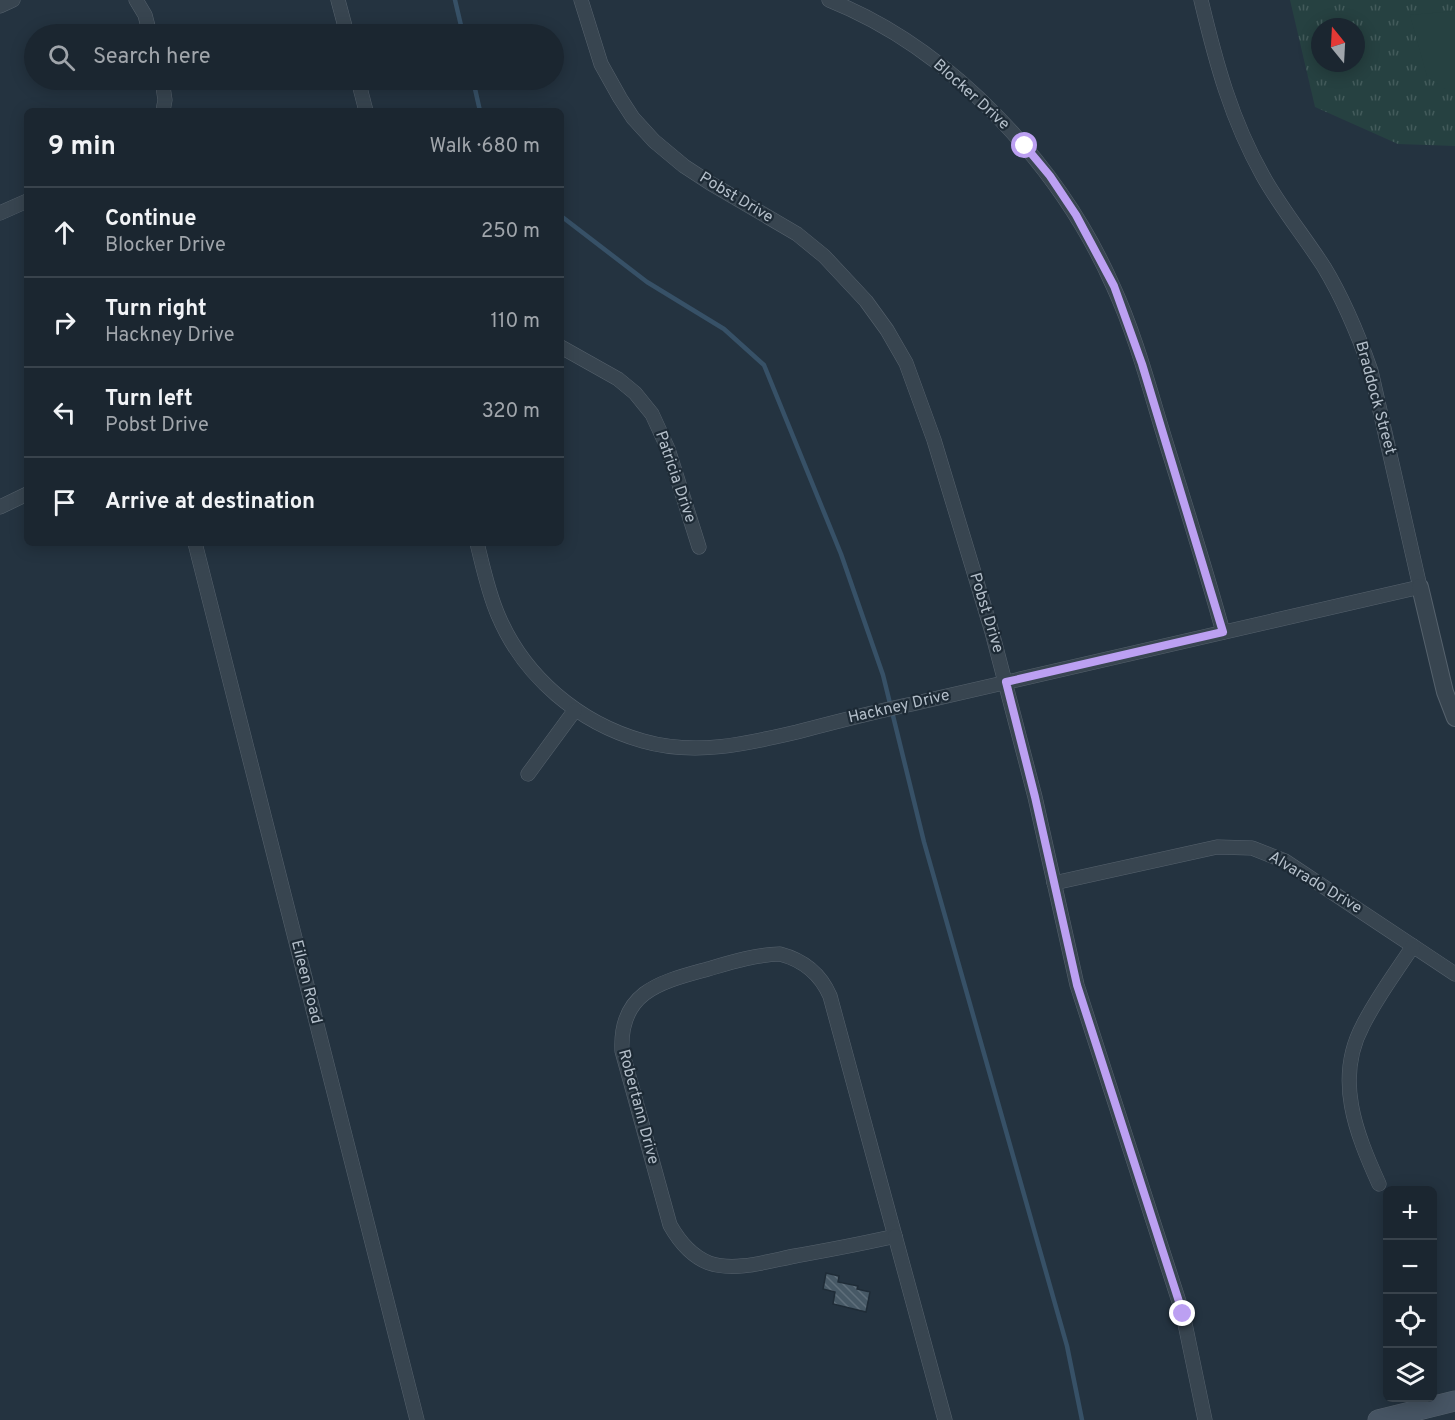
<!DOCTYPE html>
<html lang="en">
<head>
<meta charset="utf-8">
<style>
  body { margin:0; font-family:Overpass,sans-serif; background:#28323c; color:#f1f3f6 }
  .controls { position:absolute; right:18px; bottom:18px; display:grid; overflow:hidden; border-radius:9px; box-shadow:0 3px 15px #0003 }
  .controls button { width:54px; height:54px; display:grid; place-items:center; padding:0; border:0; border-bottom:2px solid #39434c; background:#1b2630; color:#f1f3f6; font:30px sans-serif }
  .compass { position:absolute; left:1311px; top:18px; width:54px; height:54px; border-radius:50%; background:#1b2630; box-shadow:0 3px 15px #0003; rotate:342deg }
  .stop { position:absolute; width:18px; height:18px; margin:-14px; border:4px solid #bca0f2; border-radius:50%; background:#fff }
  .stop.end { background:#bca0f2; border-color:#fff; box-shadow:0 2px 6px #0008 }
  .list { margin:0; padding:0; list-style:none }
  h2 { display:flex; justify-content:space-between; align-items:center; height:78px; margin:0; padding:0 24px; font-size:26px }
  h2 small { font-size:20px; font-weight:400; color:#a0a5ab }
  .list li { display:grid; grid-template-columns:39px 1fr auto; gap:18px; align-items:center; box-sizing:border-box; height:90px; padding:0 24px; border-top:2px solid #39434c }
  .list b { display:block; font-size:22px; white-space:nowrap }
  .list p { margin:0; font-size:20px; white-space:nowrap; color:#a0a5ab }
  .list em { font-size:20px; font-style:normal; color:#a0a5ab }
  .icon { flex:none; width:33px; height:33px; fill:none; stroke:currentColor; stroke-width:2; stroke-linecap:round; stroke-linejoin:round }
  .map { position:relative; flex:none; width:1455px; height:1420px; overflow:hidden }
  .search { position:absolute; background:#1b2630; box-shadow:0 3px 15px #0003; left:24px; top:24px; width:540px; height:66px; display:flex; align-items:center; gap:15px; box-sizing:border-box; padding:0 21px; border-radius:33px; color:#a0a5ab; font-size:22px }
  .panel { position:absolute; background:#1b2630; box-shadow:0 3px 15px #0003; left:24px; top:108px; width:540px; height:438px; border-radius:9px }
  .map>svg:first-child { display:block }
</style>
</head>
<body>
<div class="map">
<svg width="1455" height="1420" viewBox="0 0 1455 1420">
  <defs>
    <pattern id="park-tufts" width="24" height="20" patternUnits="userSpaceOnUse" patternTransform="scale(1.5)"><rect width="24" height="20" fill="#264141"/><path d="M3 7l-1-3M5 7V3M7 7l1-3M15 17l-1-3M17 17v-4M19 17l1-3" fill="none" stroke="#435b5b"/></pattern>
    <pattern id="building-back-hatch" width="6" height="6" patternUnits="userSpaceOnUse" patternTransform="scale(1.5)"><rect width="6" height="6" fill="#475966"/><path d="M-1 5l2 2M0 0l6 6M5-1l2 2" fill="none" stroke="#5f6f7b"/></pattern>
  </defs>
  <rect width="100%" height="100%" fill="#243340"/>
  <path fill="url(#park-tufts)" fill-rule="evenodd" d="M1290 0H1455V146L1398 144 1315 107ZM1320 27H1356V63H1320Z"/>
  <polygon fill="#264141" points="1455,11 1455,96 1427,76 1410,15"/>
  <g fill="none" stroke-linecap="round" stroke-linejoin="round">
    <g stroke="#375167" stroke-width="4.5">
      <polyline points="455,0 463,34"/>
      <polyline points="473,80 480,111"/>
      <polyline points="561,216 647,282 724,329 764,365 841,554 883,675 924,842 1067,1346 1082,1420"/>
    </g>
  </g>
  <polygon fill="url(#building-back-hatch)" stroke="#1f2c37" stroke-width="1.5" points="826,1273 839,1276 838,1282 858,1286 857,1289 870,1292 866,1312 833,1304 835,1292 823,1289"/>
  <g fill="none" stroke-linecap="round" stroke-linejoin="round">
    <defs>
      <g id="minor">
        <polyline points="136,0 145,15 150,34"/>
        <polyline points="338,0 347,34"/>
        <polyline points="581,0 601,64 620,98 633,118 654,141 684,166 710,183 797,234 824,256 866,301 887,330 906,363 934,440 992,632 1035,797 1077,985 1183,1314 1205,1420"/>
        <path d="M829 0C952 49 1060 166 1113 286 1137 338 1151 395 1168 449 1187 510 1206 570 1223 632"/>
        <polyline points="0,6 13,0"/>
        <polyline points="162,80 165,100 163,111"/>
        <polyline points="358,80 366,111"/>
        <polyline points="0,213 27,201"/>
        <polyline points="561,347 618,379 635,393 652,414 668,449 699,547"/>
        <polyline points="0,507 27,494"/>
        <polyline points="195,543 417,1420"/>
        <path d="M477 543C483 567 488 592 498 615 524 677 579 723 643 741 695 756 746 744 797 732 835 722 873 712 912 704 1082 666 1251 625 1420 587L1371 371C1358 334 1344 300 1324 267 1304 236 1281 208 1263 176 1231 119 1216 63 1201 0"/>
        <polyline points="528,774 575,710"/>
        <polyline points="1054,883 1217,847 1252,848 1285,861 1455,974"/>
        <path d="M780 954C803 960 820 973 830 996L895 1236C862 1244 828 1250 795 1256 769 1261 735 1272 709 1263 691 1256 679 1241 670 1225L622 1051C619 991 661 982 708 969 732 962 754 955 780 954Z"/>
        <path d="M1379 1184C1356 1133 1334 1079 1363 1025 1377 997 1396 972 1413 946"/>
        <polyline points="895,1236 945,1420"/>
      </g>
      <polyline id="tertiary" points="1420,587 1445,692 1455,718"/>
      <polyline id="secondary" points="1378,1420 1455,1401"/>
    </defs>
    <use href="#minor" stroke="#56626d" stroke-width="15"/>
    <use href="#tertiary" stroke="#56626d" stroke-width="18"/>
    <use href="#secondary" stroke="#56626d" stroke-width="21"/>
    <use href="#minor" stroke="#384550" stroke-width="14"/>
    <use href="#tertiary" stroke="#384550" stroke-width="16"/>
    <use href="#secondary" stroke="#465463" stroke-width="20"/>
  </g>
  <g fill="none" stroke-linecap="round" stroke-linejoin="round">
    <polyline stroke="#bca0f2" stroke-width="8" points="1025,146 1050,176 1076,215 1114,286 1142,364 1223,632 1006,682 1035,797 1077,985 1183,1314"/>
  </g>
  <g text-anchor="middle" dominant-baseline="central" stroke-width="4.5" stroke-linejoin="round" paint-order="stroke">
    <g font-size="16" fill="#b4bfca" stroke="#1d2a35">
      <text transform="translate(971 95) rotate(42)">Blocker Drive</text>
      <text transform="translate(736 198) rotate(31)">Pobst Drive</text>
      <text transform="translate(1375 398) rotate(75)">Braddock Street</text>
      <text transform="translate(675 477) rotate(71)">Patricia Drive</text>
      <text transform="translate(986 613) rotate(73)">Pobst Drive</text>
      <text transform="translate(899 707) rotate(-13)">Hackney Drive</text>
      <text transform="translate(1315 883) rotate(31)">Alvarado Drive</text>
      <text transform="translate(306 982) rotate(76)">Eileen Road</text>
      <text transform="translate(638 1107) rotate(75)">Robertann Drive</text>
    </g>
  </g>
</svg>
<div class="controls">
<button>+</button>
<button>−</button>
<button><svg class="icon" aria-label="locate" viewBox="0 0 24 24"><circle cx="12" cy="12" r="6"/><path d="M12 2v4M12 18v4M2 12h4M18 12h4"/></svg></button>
<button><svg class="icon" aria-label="layers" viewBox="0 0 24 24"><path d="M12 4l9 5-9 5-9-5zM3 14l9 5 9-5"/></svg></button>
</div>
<svg class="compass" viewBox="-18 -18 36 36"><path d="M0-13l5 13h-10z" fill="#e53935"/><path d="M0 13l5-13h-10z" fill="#a0a5ab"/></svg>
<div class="stop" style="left:1025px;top:146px"></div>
<div class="stop end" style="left:1183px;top:1314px"></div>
<div class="search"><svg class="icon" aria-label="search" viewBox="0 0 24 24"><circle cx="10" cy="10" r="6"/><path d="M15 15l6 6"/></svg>Search here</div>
<section class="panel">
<h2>9 min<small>Walk · 680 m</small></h2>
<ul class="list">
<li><svg class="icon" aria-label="ahead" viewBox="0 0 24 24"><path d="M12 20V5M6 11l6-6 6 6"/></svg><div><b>Continue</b><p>Blocker Drive</p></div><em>250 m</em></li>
<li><svg class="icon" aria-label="right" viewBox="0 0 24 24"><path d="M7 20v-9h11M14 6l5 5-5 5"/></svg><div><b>Turn right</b><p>Hackney Drive</p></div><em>110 m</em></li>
<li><svg class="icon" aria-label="left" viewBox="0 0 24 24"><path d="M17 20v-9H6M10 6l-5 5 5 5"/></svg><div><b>Turn left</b><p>Pobst Drive</p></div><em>320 m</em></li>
<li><svg class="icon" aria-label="arrive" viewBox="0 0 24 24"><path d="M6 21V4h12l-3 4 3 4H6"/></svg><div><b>Arrive at destination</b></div></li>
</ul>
</section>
</div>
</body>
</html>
